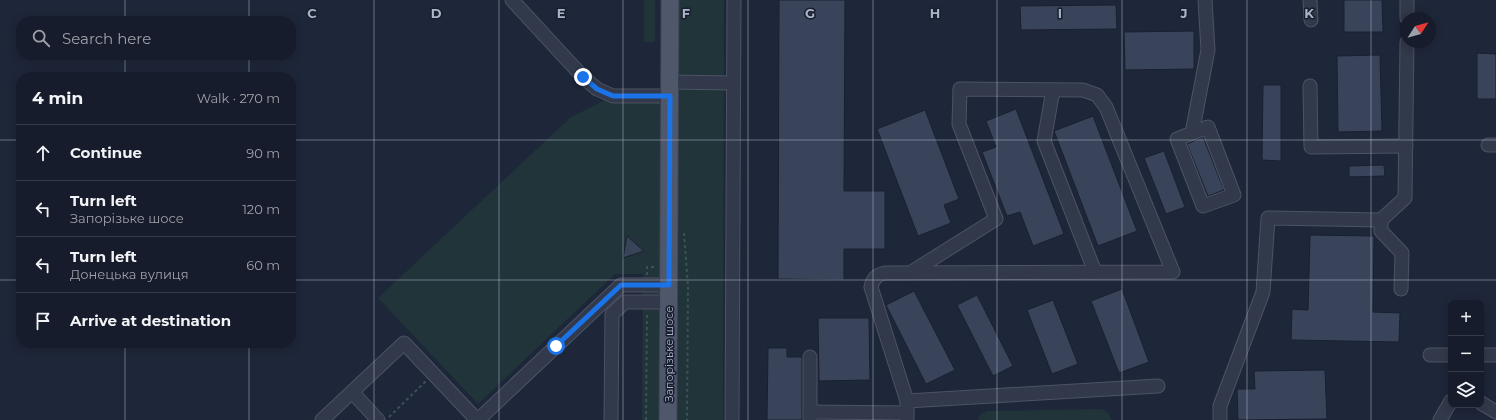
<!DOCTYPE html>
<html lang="en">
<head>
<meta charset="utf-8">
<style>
  body { margin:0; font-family:Montserrat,sans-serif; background:#1f2533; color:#f1f3f6 }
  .controls { position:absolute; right:12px; bottom:12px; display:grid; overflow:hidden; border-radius:8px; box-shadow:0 2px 10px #0003 }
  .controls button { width:36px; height:36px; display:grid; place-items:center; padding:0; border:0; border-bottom:1px solid #353a47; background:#161c2b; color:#f1f3f6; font:20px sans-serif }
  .compass { position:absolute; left:1400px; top:12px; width:36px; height:36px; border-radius:50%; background:#161c2b; box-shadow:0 2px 10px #0003; rotate:54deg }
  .stop { position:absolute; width:12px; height:12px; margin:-9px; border:3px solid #1a73e8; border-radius:50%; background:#fff }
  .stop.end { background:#1a73e8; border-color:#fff; box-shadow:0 1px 4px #0008 }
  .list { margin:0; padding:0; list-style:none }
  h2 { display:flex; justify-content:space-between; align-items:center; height:52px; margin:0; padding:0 16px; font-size:17px }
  h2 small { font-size:13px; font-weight:400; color:#9ea1a9 }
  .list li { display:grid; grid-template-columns:26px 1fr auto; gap:12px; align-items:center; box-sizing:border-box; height:56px; padding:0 16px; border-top:1px solid #353a47 }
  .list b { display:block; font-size:15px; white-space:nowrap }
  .list p { margin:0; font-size:13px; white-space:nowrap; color:#9ea1a9 }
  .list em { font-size:13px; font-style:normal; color:#9ea1a9 }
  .icon { flex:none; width:22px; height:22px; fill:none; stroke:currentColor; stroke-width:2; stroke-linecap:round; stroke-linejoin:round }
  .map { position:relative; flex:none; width:1496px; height:420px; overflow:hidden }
  .search { position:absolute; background:#161c2b; box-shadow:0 2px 10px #0003; left:16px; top:16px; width:280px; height:44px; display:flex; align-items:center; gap:10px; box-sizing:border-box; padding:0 14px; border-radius:16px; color:#9ea1a9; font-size:15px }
  .panel { position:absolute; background:#161c2b; box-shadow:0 2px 10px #0003; left:16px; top:72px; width:280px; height:276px; border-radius:16px }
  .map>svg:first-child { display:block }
</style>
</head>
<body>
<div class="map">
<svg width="1496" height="420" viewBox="0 0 1496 420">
  <rect width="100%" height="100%" fill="#1e2639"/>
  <g fill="#20343a">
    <rect x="644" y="0" width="11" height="42"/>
    <polygon points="677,0 724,0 723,420 676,420"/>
    <polygon points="613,96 661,96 660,420 642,420 643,274 615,274 478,404 378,298 571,117"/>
    <polygon points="1102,409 1108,413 1112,420 978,420 980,415 987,411"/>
  </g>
  <g fill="#39435a" stroke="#192030">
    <polygon points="779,0 845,0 844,191 885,191 885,249 844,249 844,280 778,279"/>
    <polygon points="1344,0 1382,0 1383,32 1344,32"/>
    <polygon points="1116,5 1117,29 1021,30 1020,6"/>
    <polygon points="1194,31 1194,69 1125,70 1124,32"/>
    <polygon points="1477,53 1496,54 1496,99 1477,99"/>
    <polygon points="1380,55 1382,131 1338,132 1337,56"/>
    <polygon points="1263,85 1281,85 1281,161 1262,160"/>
    <polygon points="1016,109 1064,234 1033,246 1020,212 1007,216 982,152 996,147 986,121"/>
    <polygon points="925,110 959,199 944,205 951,223 918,236 877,129"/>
    <polygon points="1093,116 1137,231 1098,246 1054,131"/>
    <polygon points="1203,137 1224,190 1208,196 1187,144"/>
    <polygon points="1164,151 1185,207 1166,214 1144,158"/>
    <polygon points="1384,165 1385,176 1349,177 1349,166"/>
    <polygon points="1310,235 1374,236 1373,312 1400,313 1399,342 1291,340 1292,309 1308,310"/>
    <polygon points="627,236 644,251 623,258"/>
    <polygon points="1122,289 1149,362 1119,373 1091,301"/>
    <polygon points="914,291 955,370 926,384 886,305"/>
    <polygon points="977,295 1013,366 993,376 957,305"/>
    <polygon points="1053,300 1078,364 1052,374 1027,310"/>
    <polygon points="818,318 869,318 870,380 819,381"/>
    <polygon points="768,348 787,348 787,357 802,357 802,420 767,420"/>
    <polygon points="1325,370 1327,419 1238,420 1237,389 1255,389 1254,371"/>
  </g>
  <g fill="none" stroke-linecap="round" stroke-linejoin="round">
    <defs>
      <g id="minor">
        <polyline points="512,0 583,77 597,89 613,96 670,96"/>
        <polyline points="1310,0 1311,20"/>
        <polyline points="1407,18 1407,0"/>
        <polyline points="670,82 733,83"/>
        <polyline points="1310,86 1311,147 1406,146"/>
        <polyline points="1053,90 1044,141 1095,272"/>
        <polygon points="1208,127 1234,195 1203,206 1177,139"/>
        <polyline points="1192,133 1208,50 1205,0"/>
        <polyline points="1488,145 1496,145"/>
        <polyline points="1381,220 1381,231 1402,253 1401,289"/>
        <polyline points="1430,355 1451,355"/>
        <polyline points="1481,355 1496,355"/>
        <polyline points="352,392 378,420"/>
        <polyline points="907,401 1158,386"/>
        <polyline points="1481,403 1496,412"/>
        <polyline points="810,412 907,413"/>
        <polyline points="322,420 404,343 477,420"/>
        <polyline points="478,420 621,285 669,285"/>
        <polyline points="611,420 612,314 625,302 669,302"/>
        <polyline points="732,420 734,0"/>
        <polyline points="810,420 810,357"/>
        <path d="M907 420V401L871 287C873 279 876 275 885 273L1173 272 1106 107 1097 95 1083 90 960 89 959 124 996 219 910 273"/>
        <polyline points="1220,420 1220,406 1263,292 1268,218 1381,220 1405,198 1407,42"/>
        <polyline points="1440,420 1451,401"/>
      </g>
      <polyline id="major" points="668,420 670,0"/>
    </defs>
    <use href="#minor" stroke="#4c5365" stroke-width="15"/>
    <use href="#major" stroke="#3b4253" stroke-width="19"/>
    <g stroke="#3d5158" stroke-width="2" stroke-dasharray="3 3" stroke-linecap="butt">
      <polyline points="684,233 688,287 687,420"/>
      <polyline points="647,275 647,267 655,267"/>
      <polyline points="389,417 426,381"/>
      <polyline points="646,420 647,313"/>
    </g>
    <use href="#minor" stroke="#32394a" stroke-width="13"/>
    <use href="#major" stroke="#4f576a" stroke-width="17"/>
  </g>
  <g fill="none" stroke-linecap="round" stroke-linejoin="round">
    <polyline stroke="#1a73e8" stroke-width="5" points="556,346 621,285 669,285 670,96 613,96 597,89 583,77"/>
  </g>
  <path fill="none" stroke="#acb3c7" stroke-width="1" stroke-opacity="0.55" d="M125 0V21M249 0V21M374 0V420M499 0V420M623 0V420M748 0V420M873 0V420M997 0V420M1122 0V420M1247 0V420M1371 0V420M125 55V77M249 55V77M0 140H21M291 140H1496M0 280H21M291 280H1496M125 343V420M249 343V420"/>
  <g text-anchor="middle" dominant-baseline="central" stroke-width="3" stroke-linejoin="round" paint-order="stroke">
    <g font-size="11" fill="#acb3c7" stroke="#171e2e">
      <text transform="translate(669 354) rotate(-90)">Запорізьке шосе</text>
    </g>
  </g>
  <g font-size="13" text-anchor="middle" font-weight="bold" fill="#acb3c7" stroke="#171e2e" stroke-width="3" stroke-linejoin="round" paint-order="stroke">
    <text x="312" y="18">C</text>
    <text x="436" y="18">D</text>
    <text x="561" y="18">E</text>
    <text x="686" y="18">F</text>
    <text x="810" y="18">G</text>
    <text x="935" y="18">H</text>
    <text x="1060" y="18">I</text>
    <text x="1184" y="18">J</text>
    <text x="1309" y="18">K</text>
  </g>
</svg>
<div class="controls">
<button>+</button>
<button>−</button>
<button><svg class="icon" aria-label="layers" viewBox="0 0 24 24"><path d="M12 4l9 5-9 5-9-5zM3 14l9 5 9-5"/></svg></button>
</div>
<svg class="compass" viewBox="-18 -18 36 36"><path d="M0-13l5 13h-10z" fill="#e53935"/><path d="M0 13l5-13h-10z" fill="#9ea1a9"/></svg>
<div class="stop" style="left:556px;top:346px"></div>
<div class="stop end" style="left:583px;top:77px"></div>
<div class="search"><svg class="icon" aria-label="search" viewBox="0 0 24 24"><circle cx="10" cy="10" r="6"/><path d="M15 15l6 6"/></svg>Search here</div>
<section class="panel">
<h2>4 min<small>Walk · 270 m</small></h2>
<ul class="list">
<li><svg class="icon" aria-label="ahead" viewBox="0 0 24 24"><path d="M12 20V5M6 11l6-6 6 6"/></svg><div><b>Continue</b></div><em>90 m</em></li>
<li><svg class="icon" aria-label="left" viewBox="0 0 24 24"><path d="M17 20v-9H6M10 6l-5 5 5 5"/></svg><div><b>Turn left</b><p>Запорізьке шосе</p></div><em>120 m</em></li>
<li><svg class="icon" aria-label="left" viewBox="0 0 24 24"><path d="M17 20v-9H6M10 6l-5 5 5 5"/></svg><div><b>Turn left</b><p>Донецька вулиця</p></div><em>60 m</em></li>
<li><svg class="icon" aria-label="arrive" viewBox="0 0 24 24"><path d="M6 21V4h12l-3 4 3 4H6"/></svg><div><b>Arrive at destination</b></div></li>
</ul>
</section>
</div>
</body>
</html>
